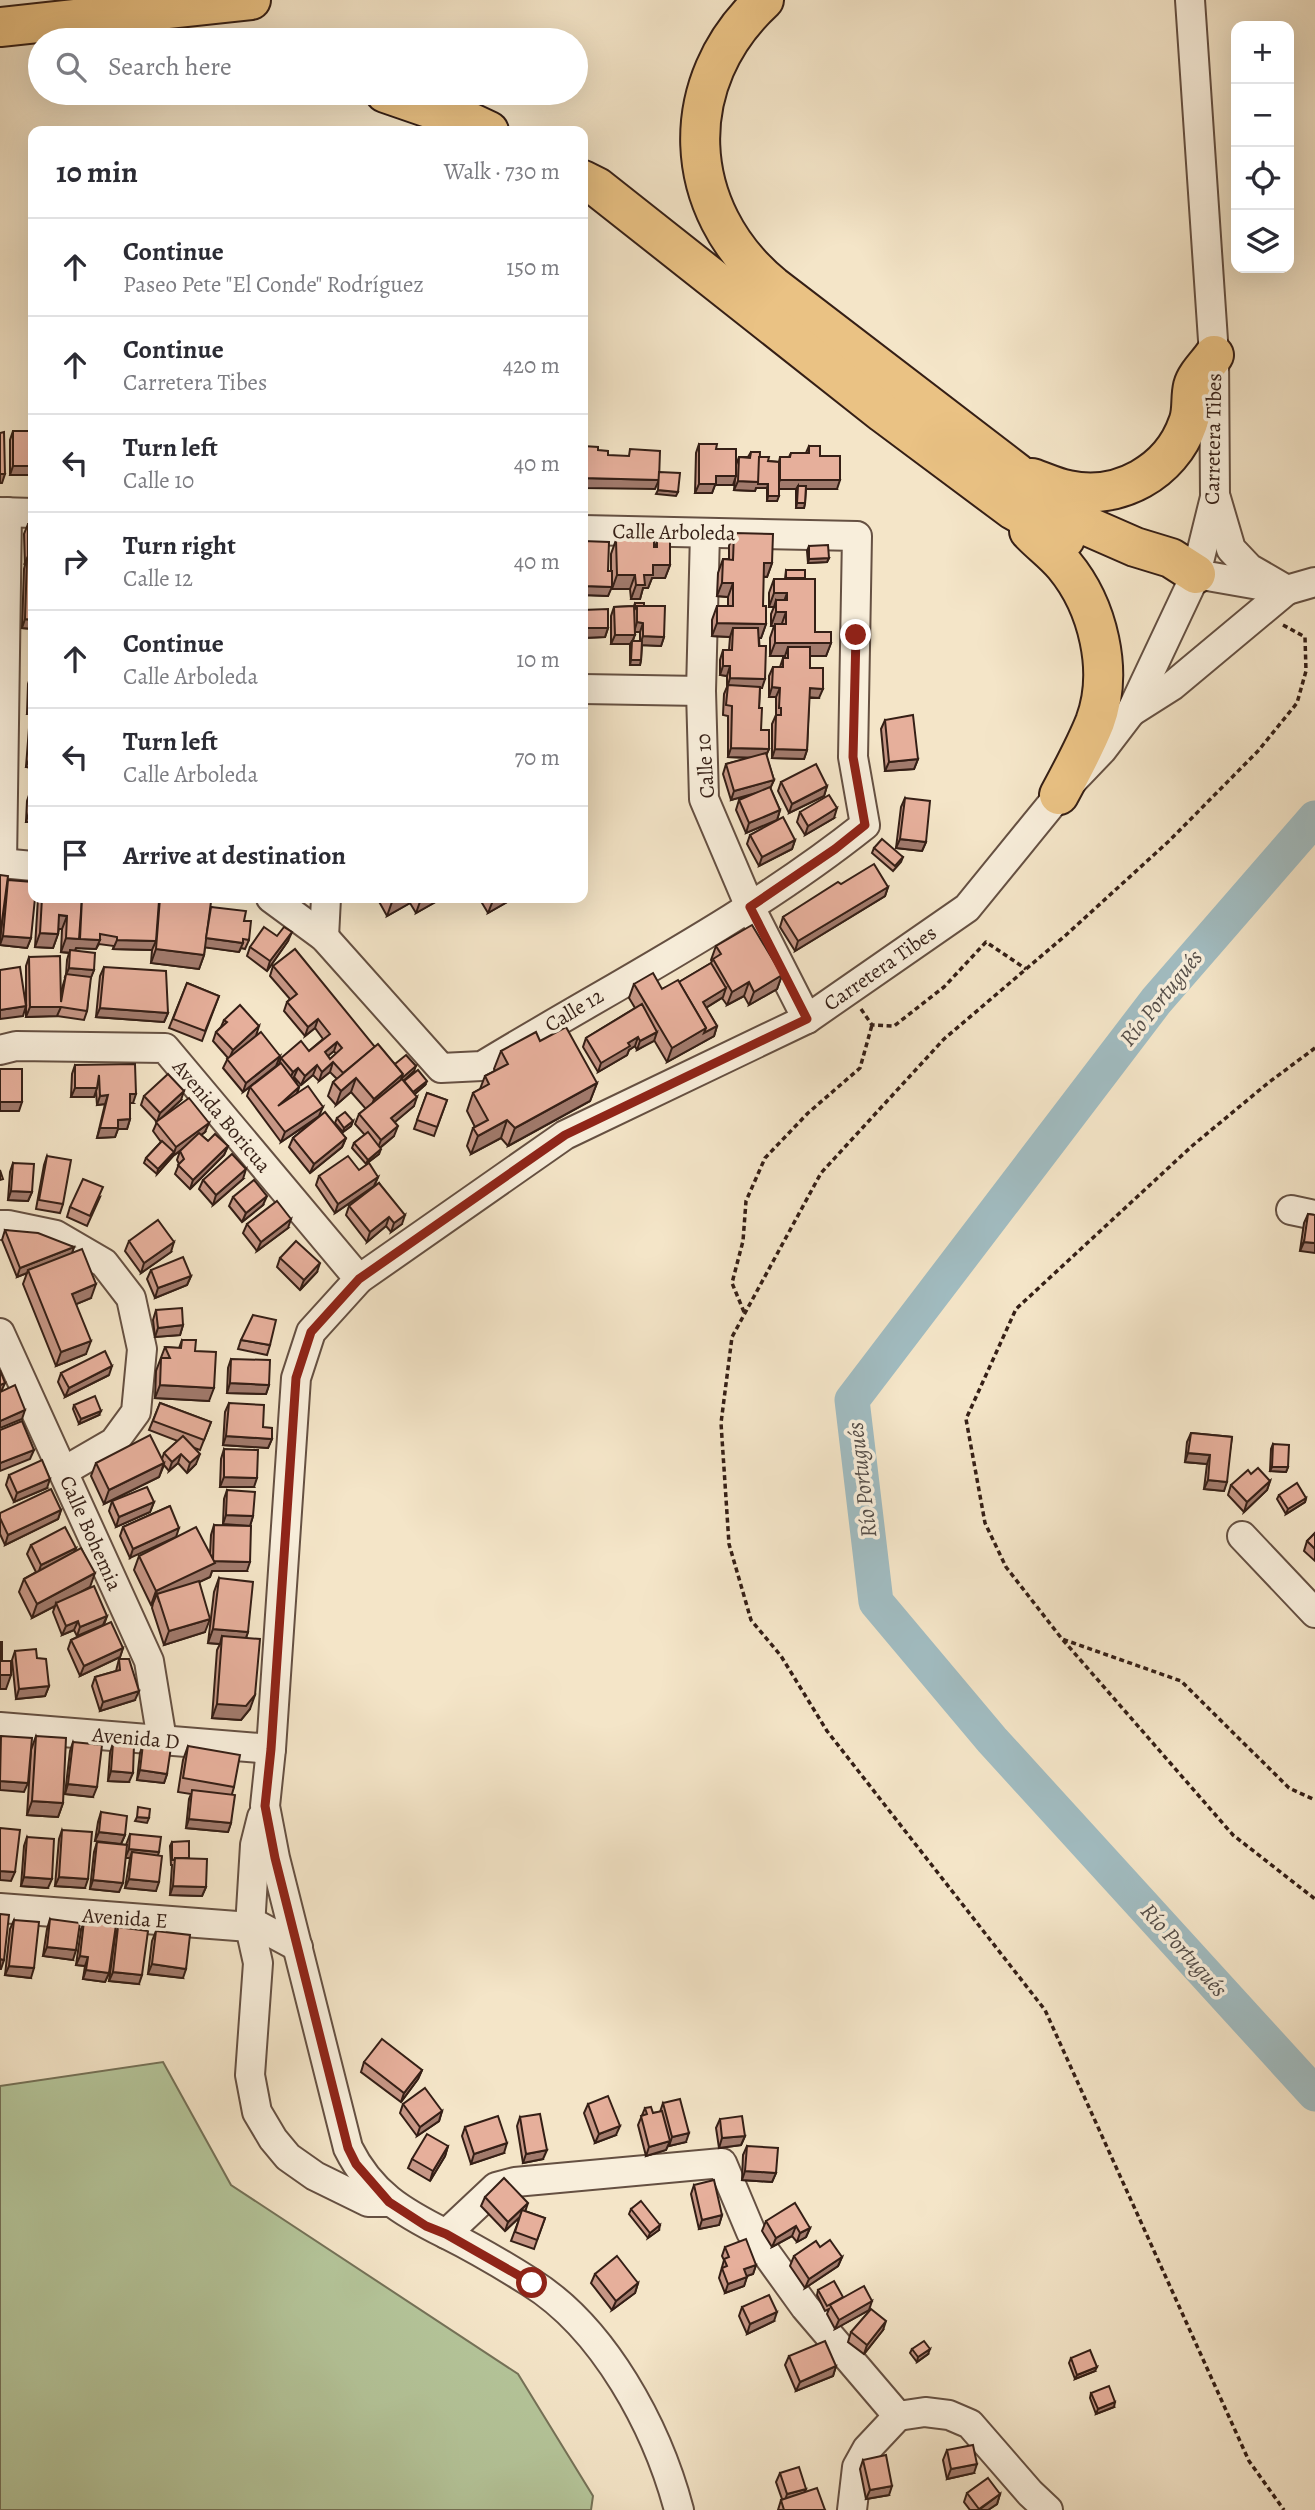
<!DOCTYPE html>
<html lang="en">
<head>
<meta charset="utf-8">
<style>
  body { margin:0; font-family:Alegreya,serif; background:#f2f2f3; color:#2b2b33 }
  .controls { position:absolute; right:21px; top:21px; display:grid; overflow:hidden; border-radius:14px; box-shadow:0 7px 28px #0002 }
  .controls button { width:63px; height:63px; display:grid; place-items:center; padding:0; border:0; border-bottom:2px solid #e1e1e2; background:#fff; color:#2b2b33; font:35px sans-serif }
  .stop { position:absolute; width:21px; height:21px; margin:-16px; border:5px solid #8f2418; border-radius:50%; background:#fff }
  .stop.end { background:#8f2418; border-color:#fff; box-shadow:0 2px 7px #0008 }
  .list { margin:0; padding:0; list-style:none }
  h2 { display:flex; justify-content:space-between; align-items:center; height:91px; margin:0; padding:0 28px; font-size:30px }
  h2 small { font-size:23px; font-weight:400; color:#7c7c81 }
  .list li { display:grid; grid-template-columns:46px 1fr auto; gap:21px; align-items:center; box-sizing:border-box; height:98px; padding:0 28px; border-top:2px solid #e1e1e2 }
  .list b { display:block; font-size:26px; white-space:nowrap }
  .list p { margin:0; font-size:23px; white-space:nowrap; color:#7c7c81 }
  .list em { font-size:23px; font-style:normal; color:#7c7c81 }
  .icon { flex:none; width:38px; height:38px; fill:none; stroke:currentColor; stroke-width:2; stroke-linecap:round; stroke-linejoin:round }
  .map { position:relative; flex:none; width:1315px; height:2510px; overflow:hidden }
  .search { position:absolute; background:#fff; box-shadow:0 7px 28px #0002; left:28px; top:28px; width:560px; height:77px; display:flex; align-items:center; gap:18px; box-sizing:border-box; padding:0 24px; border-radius:38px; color:#7c7c81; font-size:26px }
  .panel { position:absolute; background:#fff; box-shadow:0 7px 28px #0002; left:28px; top:126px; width:560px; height:777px; border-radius:14px }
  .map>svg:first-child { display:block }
</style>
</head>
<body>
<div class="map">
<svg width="1315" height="2510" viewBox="0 0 1315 2510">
  <rect width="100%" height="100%" fill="#f4e5c8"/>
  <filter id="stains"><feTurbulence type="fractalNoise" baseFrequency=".00286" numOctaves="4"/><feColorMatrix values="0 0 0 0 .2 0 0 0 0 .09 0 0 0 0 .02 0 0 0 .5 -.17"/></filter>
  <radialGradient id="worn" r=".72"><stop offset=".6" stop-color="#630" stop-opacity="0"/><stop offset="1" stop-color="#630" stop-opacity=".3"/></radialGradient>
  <polygon fill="#b5c69b" stroke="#757258" stroke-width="2" points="163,2062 231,2185 518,2374 593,2496 591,2510 0,2510 0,2086"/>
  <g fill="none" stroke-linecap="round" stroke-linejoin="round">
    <polyline stroke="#a1bcc1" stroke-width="35" points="1315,818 1156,1001 852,1400 876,1602 992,1740 1315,2094"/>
    <defs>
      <g id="minor">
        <polyline points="1216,498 1231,549 1249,568 1287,590"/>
        <polyline points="0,512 33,513"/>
        <polyline points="705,533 701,691 704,799 750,907 807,1019"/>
        <polyline points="1196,574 1287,590 1315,582"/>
        <polyline points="583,689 701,691"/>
        <polyline points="1131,712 1172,686 1287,590"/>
        <polyline points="0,863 33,866"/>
        <polyline points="2,864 7,512"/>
        <path d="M271 898 324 937 441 1068 482 1066C610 988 747 919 865 825L853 757 857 536 583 530"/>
        <polyline points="324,937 326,898"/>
        <polyline points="0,1050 16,1046 165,1048 359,1279"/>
        <polyline points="1291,1210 1315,1215"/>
        <polyline points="0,1225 8,1225 56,1235 104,1263 131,1298 142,1349 136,1412 114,1442 64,1471"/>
        <polyline points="0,1333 149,1661 162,1740"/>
        <polyline points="1242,1536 1315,1613"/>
        <polyline points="0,1727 271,1749"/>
        <polyline points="262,1817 255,1845 250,1927 258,1963 250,2075 257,2112 273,2139 288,2157 315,2176 368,2202 389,2202"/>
        <polyline points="0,1908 250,1927 259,1926 298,1947"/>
        <polyline points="446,2234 496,2187 515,2182 722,2163 751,2232 805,2307 898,2416 925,2412 949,2415 970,2424 1030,2493 1048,2510"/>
        <path d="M679 2510C657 2427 604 2328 530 2282 503 2265 474 2248 446 2234 402 2212 371 2194 348 2148L275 1858 265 1806 271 1749 296 1378 311 1332 359 1279 565 1135 807 1019 967 908 1059 795 1102 750 1131 712 1196 574 1215 497 1214 355 1190 0"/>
        <polyline points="852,2510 857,2467 867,2449 898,2416"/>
      </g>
      <g id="highway">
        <path d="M764 0C675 82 680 209 773 286L1017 473 1022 482 1087 526 1135 547 1171 558 1196 574"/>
        <polyline points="0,27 251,0"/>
        <polyline points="385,93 472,123 489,131"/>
        <polyline points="583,180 597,187 883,413 1013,510 1065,539"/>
        <path d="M1032 478C1044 482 1056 488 1068 490 1119 501 1171 472 1188 423 1193 411 1190 398 1193 386 1196 375 1208 364 1214 355"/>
        <path d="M1029 531C1040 543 1053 552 1064 565 1098 606 1114 671 1095 722 1085 747 1072 771 1059 795"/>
      </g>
    </defs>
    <use href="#minor" stroke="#655042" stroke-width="32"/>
    <use href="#highway" stroke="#351f16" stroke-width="42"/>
    <g stroke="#351f16" stroke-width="3.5" stroke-dasharray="5 3.5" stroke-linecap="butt">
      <polyline points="1283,625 1305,637 1306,671 1297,703 1258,751 1169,841 1066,935 944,1039 821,1173 732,1337 721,1423 729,1544 751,1620 781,1656 827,1731 1045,2010 1249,2461 1284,2510"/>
      <polyline points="861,1009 872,1025 894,1026 944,987 986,942 1026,969"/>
      <polyline points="1315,1048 1268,1083 1192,1146 1016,1309 966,1419 985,1523 1006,1567 1062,1639 1181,1681 1289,1788 1315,1800"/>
      <polyline points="744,1312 732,1283 743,1241 746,1201 765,1158 808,1113 860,1068 872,1025"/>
      <polyline points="1063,1640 1233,1835 1315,1899"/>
    </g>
    <use href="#minor" stroke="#f8eedb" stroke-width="28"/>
    <use href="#highway" stroke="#eac284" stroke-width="38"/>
  </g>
  <g fill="#c69685" stroke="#351f16" stroke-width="2" fill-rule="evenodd">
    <polygon points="13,431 33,431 10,475 10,440"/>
    <polygon points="699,444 736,465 739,457 748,457 751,452 768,461 779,462 780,457 789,457 791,453 806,453 809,446 820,456 837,489 806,489 805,503 804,508 796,508 796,489 779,489 777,501 767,501 767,488 756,488 755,491 734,490 735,479 733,485 715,485 712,493 695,493 696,453"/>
    <polygon points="28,524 33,629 22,628 24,569 25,565 24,534"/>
    <polygon points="734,533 772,563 767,577 763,577 763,606 766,624 761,638 759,638 762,688 760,688 759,708 761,730 769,749 766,755 774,780 770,788 780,810 777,820 746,833 736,810 739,800 758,792 731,800 723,774 726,764 749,758 728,757 728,716 723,715 724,694 727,687 727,676 720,675 720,660 723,650 729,650 730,637 712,636 712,620 717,606 728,606 728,597 717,596 718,573 723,559 729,559 729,546"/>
    <polygon points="616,540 655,547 657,541 670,565 665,578 652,578 648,588 643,588 640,599 631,599 630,589 612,589 611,587 608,596 585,595 583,610 608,628 605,637 583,638 583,541 608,571 611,571 611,554"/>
    <polygon points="809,546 829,558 827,562 808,563 807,551"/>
    <polygon points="786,570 805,579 815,632 831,643 826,656 810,656 810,668 819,698 809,698 807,750 804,759 772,758 772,724 776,715 776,697 769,697 769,676 773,667 780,667 783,658 785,658 785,656 770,656 770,638 774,626 771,626 771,614 774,607 769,607 769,593 774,579 785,579"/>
    <path d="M635 603 644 606 664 637 661 646 642 645 641 660 640 665H630V644H611V616L614 607 634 606ZM635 632H640V641H633Z"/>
    <polygon points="31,675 33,675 33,714 27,714 28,684"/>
    <polygon points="33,718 33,768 26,767 29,728"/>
    <polygon points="885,720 918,759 914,769 885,771 881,729"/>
    <polygon points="781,782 827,786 824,796 789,813 778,791"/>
    <polygon points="30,792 33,822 26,822 27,801"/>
    <polygon points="905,798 926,842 922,851 896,848 901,807"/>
    <polygon points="800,812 834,818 805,835 797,822"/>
    <polygon points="750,835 795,840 792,849 759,866 747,844"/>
    <polygon points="874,848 903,857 901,862 893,871 872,853"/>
    <polygon points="7,883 31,938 27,948 0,945 1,931"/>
    <polygon points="841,884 888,887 885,896 795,951 780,927 783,917"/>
    <polygon points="38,898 117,898 159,901 160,898 211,907 244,921 249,940 245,949 241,948 239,952 205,947 204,955 199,969 151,963 152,950 113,949 114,946 99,944 96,949 76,948 75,951 94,970 90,979 87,1011 84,1020 57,1016 26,1017 26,966 29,957 60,995 66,975 67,960 69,953 61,952 62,929 59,929 58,934 53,948 35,947"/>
    <polygon points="377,898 439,898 439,900 416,913 410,903 387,916"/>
    <polygon points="479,898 514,898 488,913"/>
    <polygon points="277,936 288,941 267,971 247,956 250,947"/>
    <polygon points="716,946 782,975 777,989 749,1005 744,996 727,1005 722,998 706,1008 717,1026 714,1036 667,1062 654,1040 637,1050 635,1046 629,1050 627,1055 598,1072 583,1047 586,1038 635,1008 629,998 634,984 662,989 679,982 711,963 712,961 711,960"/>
    <path d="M273 966 375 1047 395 1064 414 1071 403 1081 404 1082 425 1085 415 1094 414 1106 394 1122V1136L380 1148 379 1154 366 1164 352 1148 354 1143 365 1135 355 1124 359 1114 366 1109 351 1092 336 1105 328 1096 333 1082 337 1079 330 1072 319 1081 313 1075 301 1085 294 1077 293 1078 299 1087 297 1094 319 1116 346 1138 342 1147 310 1173 289 1147 293 1138 319 1117 281 1142 247 1096 250 1087 279 1064 281 1058 309 1051 323 1039 315 1028 305 1036 284 1011 287 1002 290 999 270 976ZM334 1051 336 1054 330 1059 328 1056Z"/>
    <polygon points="104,967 168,1013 164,1022 96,1017 100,976"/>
    <polygon points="187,983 219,996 202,1041 169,1028"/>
    <polygon points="224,1020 256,1036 280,1056 276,1066 243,1092 223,1068 228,1058 213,1041 216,1032 221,1027"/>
    <polygon points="540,1041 597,1083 590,1101 508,1146 501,1138 471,1154 467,1146 473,1128 475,1127 467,1111 473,1093 480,1089 485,1076 495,1071 494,1069 501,1051"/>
    <polygon points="75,1065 133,1103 130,1103 130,1119 127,1129 118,1129 115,1137 97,1138 105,1104 97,1105 96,1091 94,1097 71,1097 72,1074"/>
    <polygon points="427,1093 447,1100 434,1136 414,1129"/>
    <polygon points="144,1096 181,1100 160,1119 205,1132 201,1135 208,1141 228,1146 224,1155 190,1189 175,1174 179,1164 177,1160 180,1151 173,1156 157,1174 144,1163 146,1158 161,1142 153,1131 157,1122 141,1105"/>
    <polygon points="337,1118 353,1121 351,1126 343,1132 335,1123"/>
    <polygon points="47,1156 63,1204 60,1213 36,1209 44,1165"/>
    <polygon points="13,1163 32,1192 28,1201 8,1200 10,1172"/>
    <polygon points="359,1170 378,1177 374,1186 335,1213 316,1185 319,1176"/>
    <polygon points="243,1179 213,1205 199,1189 203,1180"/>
    <polygon points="379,1183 402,1224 391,1232 386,1226 367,1242 346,1215 349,1206"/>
    <polygon points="100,1197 87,1226 67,1217 70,1207"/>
    <polygon points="233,1197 263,1205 242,1222 229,1206"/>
    <polygon points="1308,1214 1315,1215 1300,1251 1304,1223"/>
    <polygon points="247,1224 288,1228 257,1251 243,1233"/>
    <polygon points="5,1230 74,1247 72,1253 91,1298 76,1304 86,1354 56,1366 23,1284 27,1273 17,1277 2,1240"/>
    <polygon points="129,1241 171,1252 141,1273 125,1251"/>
    <polygon points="280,1258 317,1272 300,1290 277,1267"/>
    <polygon points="151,1270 191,1276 187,1285 155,1298 147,1279"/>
    <polygon points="156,1310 183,1325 180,1335 155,1337 153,1320"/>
    <polygon points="182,1340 195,1351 209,1401 155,1398 156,1371 165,1347 179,1348"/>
    <polygon points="241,1340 270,1345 267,1355 238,1349"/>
    <polygon points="231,1359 269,1385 266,1394 227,1393 228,1368"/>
    <polygon points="61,1373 109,1375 65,1397 58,1382"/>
    <polygon points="160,1403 211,1422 200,1450 192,1447 196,1464 187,1473 178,1463 169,1471 164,1465 159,1477 104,1504 91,1476 96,1463 162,1459 164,1453 178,1441 149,1430"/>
    <polygon points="229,1403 263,1427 272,1439 268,1448 223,1445 225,1412"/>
    <polygon points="74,1405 99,1415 79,1424 73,1409"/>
    <polygon points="1191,1433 1232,1437 1224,1491 1204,1489 1207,1464 1185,1462 1187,1442"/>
    <polygon points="1273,1444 1288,1467 1286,1472 1270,1471 1271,1449"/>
    <polygon points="224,1449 254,1487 220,1487 221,1459"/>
    <polygon points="9,1475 47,1488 14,1502 6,1485"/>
    <polygon points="1270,1481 1267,1490 1244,1512 1228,1495 1231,1485"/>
    <polygon points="227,1490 253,1516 250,1526 223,1524 224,1499"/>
    <polygon points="1279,1495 1306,1498 1305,1502 1286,1514 1277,1499"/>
    <polygon points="112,1501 154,1502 150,1512 116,1527 109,1511"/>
    <polygon points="170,1506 130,1558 120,1536 123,1527"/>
    <polygon points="61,1510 58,1519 5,1545 0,1534 0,1513"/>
    <polygon points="214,1525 247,1571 212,1571 210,1577 199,1582 205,1632 164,1645 152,1608 153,1603 151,1605 134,1570 139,1556 210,1554 211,1535"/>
    <polygon points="1315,1533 1315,1561 1304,1551 1307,1541"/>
    <polygon points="31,1545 76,1548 75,1552 90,1587 80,1593 107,1616 104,1625 123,1648 120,1657 80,1676 68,1649 71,1640 97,1628 77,1636 74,1630 62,1635 53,1612 55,1606 32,1618 19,1592 24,1579 36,1572 27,1554"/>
    <polygon points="219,1578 248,1632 246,1638 250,1709 241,1720 212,1718 217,1650 220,1644 208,1643 214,1592"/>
    <polygon points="15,1651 37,1658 49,1686 45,1696 16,1699 12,1660"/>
    <polygon points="119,1659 135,1700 100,1711 92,1686 95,1677 116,1671"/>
    <polygon points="36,1736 63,1803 58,1817 27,1815 31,1750"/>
    <polygon points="73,1742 93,1797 65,1794 70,1751"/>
    <polygon points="113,1743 129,1782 108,1781 110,1753"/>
    <polygon points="143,1744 167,1774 164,1783 137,1780 140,1753"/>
    <polygon points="188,1746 234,1787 232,1794 231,1823 228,1832 186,1828 189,1799 191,1794 178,1792 183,1760"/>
    <polygon points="101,1812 125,1835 121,1844 95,1841 98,1822"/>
    <polygon points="62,1830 85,1888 55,1886 59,1839"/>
    <polygon points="130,1834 158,1855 156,1891 125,1888 130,1858 125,1858 119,1892 90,1889 94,1852 97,1842 126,1845"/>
    <polygon points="27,1837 48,1888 21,1886 24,1846"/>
    <polygon points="172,1842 189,1858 206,1887 202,1896 170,1895 172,1865 171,1865 170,1846"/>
    <polygon points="50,1919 73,1960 43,1956 47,1929"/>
    <polygon points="14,1920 31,1978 5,1975 10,1929"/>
    <polygon points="84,1921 109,1973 105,1982 83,1979 85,1966 76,1965 81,1930"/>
    <polygon points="118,1927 139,1984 109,1981 115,1937"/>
    <polygon points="156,1931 183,1978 148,1974 152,1941"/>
    <polygon points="364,2062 422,2070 418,2079 401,2102 361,2072"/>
    <polygon points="663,2103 686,2142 669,2146 668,2145 666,2150 646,2156 638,2125 645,2108 653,2113 660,2112"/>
    <polygon points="403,2104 442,2111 439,2121 417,2136 400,2113"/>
    <polygon points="588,2104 616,2135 595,2143 584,2113"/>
    <polygon points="520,2117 543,2159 523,2163 517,2126"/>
    <polygon points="720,2119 745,2136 741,2145 719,2148 716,2128"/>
    <polygon points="465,2127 504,2153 471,2164 462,2136"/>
    <polygon points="448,2146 445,2156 430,2181 408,2168 412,2159"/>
    <polygon points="747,2146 776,2173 772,2182 742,2180 743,2155"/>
    <polygon points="694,2185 722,2215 719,2225 699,2229 691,2194"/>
    <polygon points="485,2197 545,2218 534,2249 511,2241 520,2217 505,2231 481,2206"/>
    <polygon points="631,2209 659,2230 648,2238 629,2214"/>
    <polygon points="766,2221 810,2228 806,2237 797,2242 792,2236 772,2247 762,2231"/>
    <polygon points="725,2247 756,2265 753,2274 747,2276 744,2286 725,2293 719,2278 724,2260 722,2256"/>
    <polygon points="820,2247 842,2257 838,2266 805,2288 790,2266 794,2256"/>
    <polygon points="595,2274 638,2283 635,2293 612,2310 591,2283"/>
    <polygon points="818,2290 843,2298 869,2310 835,2329 827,2314 829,2309 825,2311 817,2295"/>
    <polygon points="742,2307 774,2321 747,2334 739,2316"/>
    <polygon points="883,2330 864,2354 848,2342 851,2332"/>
    <polygon points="912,2349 928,2354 917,2362 910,2353"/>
    <polygon points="789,2356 836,2366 833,2376 796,2391 785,2365"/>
    <polygon points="1071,2358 1095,2371 1075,2379 1069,2363"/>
    <polygon points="1091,2393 1114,2407 1096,2414 1090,2398"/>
    <polygon points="947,2450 974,2473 947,2479 943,2460"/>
    <polygon points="863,2460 889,2495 866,2499 860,2469"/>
    <polygon points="780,2473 806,2489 804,2492 825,2510 778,2510 781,2500 782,2499 776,2482"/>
    <polygon points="967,2493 1000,2494 997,2504 988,2510 970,2510 964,2502"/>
  </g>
  <g fill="#a17a6c" stroke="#351f16" stroke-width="2">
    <polygon points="13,466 33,466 33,475 10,475"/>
    <polygon points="0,474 5,474 2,483 0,483"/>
    <polygon points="716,476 736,476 733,485 715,485 712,493 695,493 699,484"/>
    <polygon points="583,478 659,480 655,489 583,488"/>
    <polygon points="780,480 840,480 837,489 798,489 798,486 796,489 776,489"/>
    <polygon points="738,481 759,482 768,484 767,488 756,488 755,491 734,490"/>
    <polygon points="658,490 678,492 676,496 656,494"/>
    <polygon points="768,496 779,496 777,501 767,501"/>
    <polygon points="797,503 805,503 804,508 796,508"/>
    <polygon points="28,556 33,556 33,565 27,559 24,565"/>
    <polygon points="829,558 827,562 808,563 809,559"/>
    <polygon points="764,563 772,563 767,577 759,576"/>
    <polygon points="653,565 670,565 665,578 652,578 648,588 643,588 640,599 631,599 636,585"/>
    <polygon points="617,575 635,575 630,589 612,589"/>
    <polygon points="722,583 733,583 728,597 717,596"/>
    <polygon points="585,586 612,587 608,596 583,595"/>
    <polygon points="774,593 787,593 782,607 776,600 774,607 769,607"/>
    <polygon points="776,612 786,612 781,626 771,626"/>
    <polygon points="25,619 33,620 33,629 22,628"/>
    <polygon points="637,622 643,623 640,632 634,632"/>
    <polygon points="717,623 766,624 761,638 733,637 733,628 730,637 712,636"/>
    <polygon points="583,628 608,628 605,637 583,638"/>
    <polygon points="615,635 635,635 631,644 632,641 630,644 611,644"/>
    <polygon points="643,636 664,637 661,646 640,645"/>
    <polygon points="775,643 831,643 826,656 788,656 788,647 785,656 770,656"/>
    <polygon points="631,660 641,660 640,665 630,665"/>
    <polygon points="723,666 730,666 727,676 720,675"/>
    <polygon points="730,678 765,679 762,688 727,688"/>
    <polygon points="772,687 780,688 776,697 769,697"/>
    <polygon points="810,688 823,689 819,698 806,697"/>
    <polygon points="30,704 33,705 33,714 27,714"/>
    <polygon points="731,748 769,749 765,758 728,757"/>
    <polygon points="775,749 807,750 804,759 772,758"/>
    <polygon points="31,754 33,754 33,768 26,767"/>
    <polygon points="918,759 914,769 885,771 889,762"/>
    <polygon points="774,780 770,789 731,800 734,791"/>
    <polygon points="827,786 824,796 789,813 792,804"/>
    <polygon points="837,808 834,818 805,835 808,826"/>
    <polygon points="780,810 777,820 746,833 749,823"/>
    <polygon points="29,812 33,812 33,822 26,822"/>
    <polygon points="900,839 926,842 922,851 896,848"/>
    <polygon points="795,840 792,849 759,866 762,857"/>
    <polygon points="888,887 885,896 795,951 798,941"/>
    <polygon points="400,898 412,898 410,903 387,916 392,902"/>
    <polygon points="424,898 439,898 439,900 416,913 421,899"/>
    <polygon points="494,898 514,898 488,913"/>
    <polygon points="59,915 67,916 62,929 54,929"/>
    <polygon points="292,932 288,941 267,971 270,961"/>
    <polygon points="40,933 58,934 53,948 35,947"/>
    <polygon points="3,936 31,938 27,948 0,945"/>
    <polygon points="66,938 100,940 96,949 76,948 74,953 61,952"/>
    <polygon points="205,938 243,943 239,952 202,947"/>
    <polygon points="117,940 156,941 152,950 113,949"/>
    <polygon points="156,949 204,955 199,969 151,963"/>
    <polygon points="69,968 94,970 90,980 65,977"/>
    <polygon points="782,975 777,989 749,1005 754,992"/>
    <polygon points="749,982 744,996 727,1005 732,992"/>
    <polygon points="726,988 723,997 699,1012 703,1002"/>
    <polygon points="26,1006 23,1016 0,1019 0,1010"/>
    <polygon points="30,1007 61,1007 57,1016 26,1017"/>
    <polygon points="100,1008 168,1013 164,1022 96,1017"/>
    <polygon points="318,1019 315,1028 305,1036 308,1027"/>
    <polygon points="259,1026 256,1036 229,1059 233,1050"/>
    <polygon points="717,1026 714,1036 667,1062 672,1048 706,1028"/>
    <polygon points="657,1032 654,1041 637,1050 640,1041"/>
    <polygon points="638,1037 635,1046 629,1050 627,1055 598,1072 601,1063 628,1043"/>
    <polygon points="337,1042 334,1051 322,1061 325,1052"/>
    <polygon points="280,1056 276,1066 243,1092 246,1083"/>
    <polygon points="333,1062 330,1072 319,1081 322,1072"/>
    <polygon points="317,1065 313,1075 301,1085 305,1076"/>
    <polygon points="416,1066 414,1071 369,1113 374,1099 403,1074"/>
    <polygon points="298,1068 294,1077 289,1081 293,1072"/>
    <polygon points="356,1078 351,1092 336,1105 341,1091"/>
    <polygon points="427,1081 425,1085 412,1096 413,1092"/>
    <polygon points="597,1083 590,1101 508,1146 515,1128"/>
    <polygon points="299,1087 296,1096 278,1106"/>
    <polygon points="75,1088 97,1088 94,1097 71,1097"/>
    <polygon points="184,1091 181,1100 157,1122 160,1113"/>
    <polygon points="130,1094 136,1094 133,1103 126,1103"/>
    <polygon points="108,1095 105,1104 97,1105 100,1096"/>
    <polygon points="417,1097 414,1106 388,1128 391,1118"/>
    <polygon points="0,1102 22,1102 19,1111 0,1111"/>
    <polygon points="323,1107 319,1116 281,1142 285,1132"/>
    <polygon points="130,1119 127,1129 118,1129 115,1137 97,1138 100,1128 118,1120"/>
    <polygon points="507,1120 501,1138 471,1154 478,1136"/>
    <polygon points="353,1121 351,1126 343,1132 344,1128"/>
    <polygon points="209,1123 205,1132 173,1156 157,1174 158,1169 174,1153 176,1147"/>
    <polygon points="398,1126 394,1136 377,1150 381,1140"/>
    <polygon points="346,1138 342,1147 310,1173 314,1164"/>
    <polygon points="228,1146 224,1155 190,1189 193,1180"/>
    <polygon points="381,1149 379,1154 366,1164 368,1160"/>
    <polygon points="246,1169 243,1179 213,1205 216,1195"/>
    <polygon points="378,1177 374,1186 335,1213 338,1204"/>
    <polygon points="11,1191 32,1192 28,1201 8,1200"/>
    <polygon points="267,1196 263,1205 242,1222 246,1213"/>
    <polygon points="405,1215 402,1224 391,1232 394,1223"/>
    <polygon points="389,1217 386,1226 367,1242 370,1232"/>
    <polygon points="291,1219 288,1228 257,1251 261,1242"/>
    <polygon points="174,1242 171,1252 141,1273 144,1263"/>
    <polygon points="1304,1242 1315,1243 1315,1253 1300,1251"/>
    <polygon points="74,1247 71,1256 28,1270 27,1273 17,1277 20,1268"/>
    <polygon points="320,1263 317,1272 300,1290 304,1280"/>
    <polygon points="191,1276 187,1285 155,1298 158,1288"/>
    <polygon points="96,1284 91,1298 67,1308 72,1294"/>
    <polygon points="183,1325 180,1335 155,1337 158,1328"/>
    <polygon points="91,1341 86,1354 56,1366 61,1352"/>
    <polygon points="112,1366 109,1375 65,1397 69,1388"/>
    <polygon points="5,1383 1,1392 0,1393 0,1385"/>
    <polygon points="230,1383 269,1385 266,1394 227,1393"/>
    <polygon points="160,1385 214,1388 209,1401 155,1398"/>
    <polygon points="25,1410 22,1419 0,1428 0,1421"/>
    <polygon points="101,1411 99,1415 79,1424 81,1419"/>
    <polygon points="226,1436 272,1439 268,1448 223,1445"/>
    <polygon points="34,1450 30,1459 0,1471 0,1463"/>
    <polygon points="1188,1453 1210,1455 1207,1464 1185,1462"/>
    <polygon points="181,1454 178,1463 169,1471 172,1462"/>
    <polygon points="200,1454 196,1464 187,1473 190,1463"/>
    <polygon points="164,1463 159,1477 104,1504 109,1490"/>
    <polygon points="1272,1467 1288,1467 1286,1472 1270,1471"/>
    <polygon points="224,1477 257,1478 254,1487 220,1487"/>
    <polygon points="50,1479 47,1488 14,1502 17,1493"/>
    <polygon points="1208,1480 1227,1482 1224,1491 1204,1489"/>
    <polygon points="1270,1481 1267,1490 1244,1512 1247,1502"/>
    <polygon points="1306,1498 1305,1502 1286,1514 1288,1509"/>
    <polygon points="154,1502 150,1512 116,1527 119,1517"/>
    <polygon points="61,1510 58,1519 5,1545 8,1535"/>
    <polygon points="226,1515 253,1516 250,1526 223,1524"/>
    <polygon points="179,1528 176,1537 130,1558 133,1549"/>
    <polygon points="76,1548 72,1557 38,1574 41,1565"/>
    <polygon points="213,1561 250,1562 247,1571 212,1571 210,1577 159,1601 157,1594 153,1603 151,1605 156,1591"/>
    <polygon points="95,1573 90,1587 57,1605 56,1603 55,1606 32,1618 37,1604"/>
    <polygon points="107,1616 103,1625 77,1636 80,1627"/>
    <polygon points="210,1619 205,1632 164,1645 169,1631"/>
    <polygon points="78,1621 74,1630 62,1635 66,1626"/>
    <polygon points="213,1629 248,1632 243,1646 222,1636 220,1644 208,1643"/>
    <polygon points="123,1648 120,1657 80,1676 84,1666"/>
    <polygon points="0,1675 11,1675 6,1689 0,1689"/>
    <polygon points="49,1686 45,1696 16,1699 19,1689"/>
    <polygon points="139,1691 135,1700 100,1711 103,1702"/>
    <polygon points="255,1695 250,1709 241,1720 212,1718 217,1704"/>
    <polygon points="140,1770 167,1774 164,1783 137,1780"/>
    <polygon points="111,1771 133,1773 129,1782 108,1781"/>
    <polygon points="0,1781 28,1783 24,1792 0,1790"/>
    <polygon points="68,1784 97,1787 93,1797 65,1794"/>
    <polygon points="32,1801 63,1803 58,1817 27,1815"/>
    <polygon points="137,1817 149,1818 147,1823 135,1821"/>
    <polygon points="189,1819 231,1823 228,1832 186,1828"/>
    <polygon points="99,1832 125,1835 121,1844 95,1841"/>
    <polygon points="129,1849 159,1852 156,1861 132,1852 130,1858 125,1858"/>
    <polygon points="0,1871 15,1872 11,1881 0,1880"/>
    <polygon points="24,1877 52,1879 48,1888 21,1886"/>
    <polygon points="59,1877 88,1879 85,1888 55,1886"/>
    <polygon points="129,1879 159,1882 156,1891 125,1888"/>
    <polygon points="93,1880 123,1883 119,1892 90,1889"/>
    <polygon points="173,1886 206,1887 202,1896 170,1895"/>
    <polygon points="47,1947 76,1950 73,1960 43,1956"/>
    <polygon points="80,1956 88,1957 85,1966 76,1965"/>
    <polygon points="0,1959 4,1960 1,1969 0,1969"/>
    <polygon points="152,1964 186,1969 183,1978 148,1974"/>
    <polygon points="9,1966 34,1968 31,1978 5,1975"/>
    <polygon points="86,1970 109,1973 105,1982 83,1979"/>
    <polygon points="113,1972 142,1975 139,1984 109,1981"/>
    <polygon points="422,2070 418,2079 401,2102 404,2093"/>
    <polygon points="442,2111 439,2121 417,2136 420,2127"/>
    <polygon points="620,2126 616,2135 595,2143 599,2134"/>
    <polygon points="689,2133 686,2142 669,2146 672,2137"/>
    <polygon points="745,2136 741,2145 719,2148 722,2138"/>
    <polygon points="670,2141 666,2150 646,2156 649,2147"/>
    <polygon points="507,2143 504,2153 471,2164 474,2154"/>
    <polygon points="448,2146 445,2156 430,2181 433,2171"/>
    <polygon points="547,2150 543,2159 523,2163 526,2154"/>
    <polygon points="745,2171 776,2173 772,2182 742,2180"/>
    <polygon points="528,2203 525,2212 505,2231 508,2222"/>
    <polygon points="722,2215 719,2225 699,2229 702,2220"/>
    <polygon points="660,2225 659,2230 648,2238 650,2233"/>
    <polygon points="796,2226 792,2236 772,2247 776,2238"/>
    <polygon points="810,2228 806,2237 797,2242 800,2233"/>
    <polygon points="842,2257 838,2266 805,2288 809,2279"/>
    <polygon points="756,2265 753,2274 741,2278 744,2269"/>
    <polygon points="747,2277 744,2286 725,2293 728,2284"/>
    <polygon points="638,2283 635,2293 612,2310 616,2301"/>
    <polygon points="872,2301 869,2310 835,2329 839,2320"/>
    <polygon points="777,2312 774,2321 747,2334 750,2324"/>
    <polygon points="886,2321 883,2330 864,2354 867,2345"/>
    <polygon points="930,2349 928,2354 917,2362 918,2357"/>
    <polygon points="836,2366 833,2376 796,2391 800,2382"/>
    <polygon points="1097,2367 1095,2371 1075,2379 1077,2375"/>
    <polygon points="1115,2402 1114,2407 1096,2414 1098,2409"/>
    <polygon points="977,2464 974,2473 947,2479 951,2469"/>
    <polygon points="892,2486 889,2495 866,2499 870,2490"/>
    <polygon points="806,2489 802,2498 784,2504 787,2494"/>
    <polygon points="1000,2494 997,2504 988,2510 979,2510"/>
  </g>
  <g fill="#e6af9b" stroke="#351f16" stroke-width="2" fill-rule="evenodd">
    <rect x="13" y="431" width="20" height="35"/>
    <polygon points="4,432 5,474 0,474 0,433"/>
    <polygon points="699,444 717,444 716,449 736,449 736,476 716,476 716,484 699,484"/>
    <polygon points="583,446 598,447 598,450 608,451 608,455 629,456 630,449 660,451 659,480 583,478"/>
    <polygon points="809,446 820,446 820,456 840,456 840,480 780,480 780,457 790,457 791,453 809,453"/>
    <polygon points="751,452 760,452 759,482 738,481 739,457 750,458"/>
    <polygon points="759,457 769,457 768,461 779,462 779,496 768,496 768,484 758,484"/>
    <polygon points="659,472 680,473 678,492 658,490"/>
    <polygon points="798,486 806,486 805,503 797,503"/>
    <rect x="28" y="524" width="5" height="32"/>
    <polygon points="734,533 773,534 772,563 764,563 763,606 766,606 766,624 717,623 717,606 733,606 733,583 722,583 723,559 733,560"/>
    <polygon points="616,540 654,540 654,547 657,547 657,541 670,541 670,565 653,565 653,575 644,575 645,585 636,585 635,575 617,575"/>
    <polygon points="583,541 609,542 608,571 612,571 612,587 585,586 585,574 583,574"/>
    <polygon points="828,545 829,558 809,559 809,546"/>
    <polygon points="27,559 33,560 33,620 25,619"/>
    <rect x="786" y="570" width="19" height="8"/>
    <polygon points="774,579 815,579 815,632 831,632 831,643 775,643 775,624 786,624 786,612 776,612 776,600 787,600 787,593 774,593"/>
    <polygon points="583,595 585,595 584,607 583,607"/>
    <polygon points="635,603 644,603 644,606 637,606 635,609"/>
    <polygon points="634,606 635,635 615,635 614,607"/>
    <polygon points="637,606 665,606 664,637 643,636 643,623 637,622"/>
    <polygon points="608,609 608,628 583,628 583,610"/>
    <polygon points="733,628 758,628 759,646 766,646 765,679 730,678 730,666 723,666 723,650 732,650"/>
    <polygon points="632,641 642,641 641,660 631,660"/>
    <polygon points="788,647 810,647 810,668 823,668 823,689 810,688 807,750 775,749 776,715 781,715 781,708 779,708 780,688 772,687 773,667 783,667 783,658 788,658"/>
    <polygon points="31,675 33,675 33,705 30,704"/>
    <polygon points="728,685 760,687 759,708 762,708 761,730 769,730 769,749 731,748 732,706 726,705"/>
    <polygon points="913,715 918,759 889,762 885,720"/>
    <polygon points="33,730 33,754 31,754"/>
    <polygon points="766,753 774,780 734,791 726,764"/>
    <polygon points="816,764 827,786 792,804 781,782"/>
    <polygon points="770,787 780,810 749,823 739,800"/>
    <polygon points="30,792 33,792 33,812 29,812"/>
    <polygon points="829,795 837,808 808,826 800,812"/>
    <polygon points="905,798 930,801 926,842 900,839"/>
    <polygon points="783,817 795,840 762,857 750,835"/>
    <polygon points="882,839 903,857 895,866 874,848"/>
    <polygon points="874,864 888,887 798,941 783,917 838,882 841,884"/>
    <polygon points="0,875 8,876 0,936"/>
    <polygon points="8,880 33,882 33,898 35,898 31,938 3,936"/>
    <polygon points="42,898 82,898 79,939 66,938 67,916 59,915 58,934 40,933"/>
    <polygon points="82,898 117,898 159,901 156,941 117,940 117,937 100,934 100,940 80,939"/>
    <polygon points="160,898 211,902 204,955 156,949"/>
    <polygon points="390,898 400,898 392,902"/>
    <polygon points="211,907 246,911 244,921 251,921 249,940 243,939 243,943 206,938"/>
    <polygon points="752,925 782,975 754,992 749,982 732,992 713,959 721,954 716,946"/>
    <polygon points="264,927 277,936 284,927 292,932 270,961 250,947"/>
    <path d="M295 949 375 1047 343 1073 333 1062 322 1072 317 1065 305 1076 298 1068 293 1072 281 1058 301 1041 309 1051 330 1034 318 1019 308 1027 287 1002 297 994 273 966ZM337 1042 342 1048 330 1059 325 1052Z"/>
    <polygon points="70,950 95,953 94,970 69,968"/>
    <polygon points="60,956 61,1002 66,974 91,977 87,1011 61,1007 30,1007 29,957"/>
    <polygon points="711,963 726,988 703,1002 717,1026 704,1033 706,1028 679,982"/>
    <polygon points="20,967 26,1006 0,1010 0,970"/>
    <polygon points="104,967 166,971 168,1013 100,1008"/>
    <polygon points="653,973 662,989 678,980 706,1028 672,1048 634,984"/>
    <polygon points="187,983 219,996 205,1031 173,1019"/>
    <polygon points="642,1004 657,1032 640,1041 638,1037 628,1043 630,1046 601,1063 586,1038"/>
    <polygon points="240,1005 259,1026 233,1050 216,1032 227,1022 224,1020"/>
    <polygon points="566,1027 597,1083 515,1128 507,1120 478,1136 473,1128 488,1120 473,1093 489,1084 485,1076 508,1064 501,1051 536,1032 540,1041"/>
    <polygon points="261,1032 280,1056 246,1083 227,1059"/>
    <polygon points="378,1044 403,1074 374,1099 356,1078 341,1091 333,1082"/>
    <polygon points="406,1055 416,1066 401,1079 403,1074 395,1064"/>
    <polygon points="281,1063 299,1087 278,1106 308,1086 323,1107 285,1132 250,1087"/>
    <polygon points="135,1064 136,1094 130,1094 130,1119 118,1120 118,1128 100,1128 108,1095 100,1096 99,1075 97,1088 75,1088 75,1065"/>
    <rect x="0" y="1069" width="22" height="33"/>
    <polygon points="418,1070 427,1081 413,1092 404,1081"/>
    <polygon points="168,1074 184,1091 160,1113 144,1096"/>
    <polygon points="402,1079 417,1097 391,1118 398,1126 381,1140 359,1114"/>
    <polygon points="427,1093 447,1100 437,1127 417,1120"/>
    <polygon points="189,1098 209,1123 176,1147 156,1122"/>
    <polygon points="325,1112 346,1138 314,1164 293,1138"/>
    <polygon points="345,1112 353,1121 344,1128 337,1118"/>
    <polygon points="368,1132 381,1149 368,1160 354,1143"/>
    <polygon points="199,1133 208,1141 215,1134 228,1146 193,1180 178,1165 184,1159 180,1151"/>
    <polygon points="162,1141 174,1152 158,1169 146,1158"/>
    <polygon points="232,1154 246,1169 216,1195 203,1180"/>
    <polygon points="47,1156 71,1160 63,1204 39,1200"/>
    <polygon points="348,1156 359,1170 369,1163 378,1177 338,1204 319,1176"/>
    <polygon points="13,1163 34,1164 32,1192 11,1191"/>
    <polygon points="0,1170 3,1179 0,1180"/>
    <polygon points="83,1179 103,1187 90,1216 70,1207"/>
    <polygon points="254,1180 267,1196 246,1213 233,1197"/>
    <polygon points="379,1183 405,1215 394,1223 389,1217 370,1232 349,1206"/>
    <polygon points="277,1201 291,1219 261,1242 247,1224"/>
    <polygon points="1308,1214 1315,1215 1315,1243 1304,1242"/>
    <polygon points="158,1220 174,1242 144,1263 129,1241"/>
    <polygon points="5,1230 38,1233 74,1247 20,1268"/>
    <polygon points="296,1241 320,1263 304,1280 280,1258"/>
    <polygon points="82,1249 96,1284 72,1294 91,1341 61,1352 28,1270"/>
    <polygon points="183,1257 191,1276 158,1288 151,1270"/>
    <polygon points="182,1308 183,1325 158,1328 156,1310"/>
    <polygon points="253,1315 276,1320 270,1345 241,1340"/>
    <polygon points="182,1340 196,1340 195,1351 216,1352 214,1388 160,1385 161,1358 170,1358 165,1347 181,1348"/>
    <polygon points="105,1351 112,1366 69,1388 61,1373"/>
    <polygon points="231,1359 270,1360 269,1385 230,1383"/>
    <polygon points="0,1370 5,1383 0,1385"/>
    <polygon points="15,1385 25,1410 0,1421 0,1392"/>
    <polygon points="95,1396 101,1411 81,1419 74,1405"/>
    <polygon points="160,1403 211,1422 204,1440 153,1421"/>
    <polygon points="229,1403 264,1405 263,1427 272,1428 272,1439 226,1436"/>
    <polygon points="22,1421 34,1450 0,1463 0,1430"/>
    <polygon points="1191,1433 1232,1437 1227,1482 1208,1480 1210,1455 1188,1453"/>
    <polygon points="150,1435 164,1463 109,1490 96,1463"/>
    <polygon points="183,1436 200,1454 190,1463 181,1454 172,1462 164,1453"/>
    <polygon points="1273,1444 1289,1445 1288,1467 1272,1467"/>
    <polygon points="224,1449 258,1450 257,1478 224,1477"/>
    <polygon points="42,1460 50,1479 17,1493 9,1475"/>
    <polygon points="1258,1468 1270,1481 1247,1502 1231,1485 1248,1470 1251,1474"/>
    <polygon points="1297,1483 1306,1498 1288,1509 1279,1495"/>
    <polygon points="147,1487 154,1502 119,1517 112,1501"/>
    <polygon points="51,1489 61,1510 8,1535 0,1518 0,1513"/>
    <polygon points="227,1490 255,1492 253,1516 226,1515"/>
    <polygon points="170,1506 179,1528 133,1549 123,1527"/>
    <polygon points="214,1525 251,1526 250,1562 213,1561"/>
    <polygon points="65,1527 76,1548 41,1565 31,1545"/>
    <polygon points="196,1527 215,1563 156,1591 139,1556"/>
    <polygon points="1315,1533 1315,1549 1307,1541"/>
    <polygon points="81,1548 95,1573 37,1604 24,1579"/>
    <polygon points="219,1578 253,1582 248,1632 213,1629"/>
    <polygon points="199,1581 210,1619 169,1631 157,1594"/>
    <polygon points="94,1586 107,1616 80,1627 78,1621 66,1626 56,1603"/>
    <polygon points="111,1622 123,1648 84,1666 71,1640"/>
    <polygon points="222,1636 260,1639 255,1695 246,1706 217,1704"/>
    <polygon points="0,1642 2,1642 2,1661 11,1661 11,1675 0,1675"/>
    <polygon points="36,1649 37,1658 46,1659 49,1686 19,1689 15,1651"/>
    <polygon points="119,1659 129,1659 139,1691 103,1702 95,1677 120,1670"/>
    <polygon points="1,1736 32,1738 28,1783 0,1781"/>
    <polygon points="36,1736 66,1738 63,1803 32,1801"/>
    <polygon points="73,1742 102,1745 97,1787 68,1784"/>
    <polygon points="113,1743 134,1745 133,1773 111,1771"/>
    <polygon points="143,1744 171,1747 167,1774 140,1770"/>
    <polygon points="188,1746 240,1755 234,1787 183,1778"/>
    <polygon points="192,1790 235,1795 231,1823 189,1819"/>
    <polygon points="138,1807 150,1809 149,1818 137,1817"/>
    <polygon points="101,1812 127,1816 125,1835 99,1832"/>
    <polygon points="0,1828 20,1830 15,1872 0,1871"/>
    <polygon points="62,1830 92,1832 88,1879 59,1877"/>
    <polygon points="130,1834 161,1837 159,1852 129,1849"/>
    <polygon points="27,1837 54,1839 52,1879 24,1877"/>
    <polygon points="189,1841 189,1858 175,1858 174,1860 172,1860 172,1842"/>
    <polygon points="97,1842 127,1845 123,1883 93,1880"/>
    <polygon points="132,1852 162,1856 159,1882 129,1879"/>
    <polygon points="175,1858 207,1859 206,1887 173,1886"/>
    <polygon points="0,1914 9,1915 4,1960 0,1959"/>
    <polygon points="50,1919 80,1923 76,1950 47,1947"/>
    <polygon points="14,1920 39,1922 34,1968 9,1966"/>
    <polygon points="84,1921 116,1925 109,1973 86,1970 88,1957 80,1956"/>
    <polygon points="118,1927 148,1931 142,1975 113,1972"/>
    <polygon points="156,1931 190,1935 186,1969 152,1964"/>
    <polygon points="382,2039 422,2070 404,2093 364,2062"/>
    <polygon points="425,2088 442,2111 420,2127 403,2104"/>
    <polygon points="608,2096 620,2126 599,2134 588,2104"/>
    <polygon points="680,2099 689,2133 672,2137 663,2103"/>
    <polygon points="651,2107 653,2113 662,2111 670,2141 649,2147 641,2116 647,2114 645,2108"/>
    <polygon points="540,2114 547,2150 526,2154 520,2117"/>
    <polygon points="498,2116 507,2143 474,2154 465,2127"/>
    <polygon points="742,2116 745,2136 722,2138 720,2119"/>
    <polygon points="427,2134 448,2146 433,2171 412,2159"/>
    <polygon points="747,2146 778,2148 776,2173 745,2171"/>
    <polygon points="504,2178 528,2203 508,2222 485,2197"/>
    <polygon points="714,2180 722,2215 702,2220 694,2185"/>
    <polygon points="641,2201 660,2225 650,2233 631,2209"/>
    <polygon points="795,2203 810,2228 800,2233 796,2226 776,2238 766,2221"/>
    <polygon points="522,2210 545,2218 537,2240 515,2232"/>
    <polygon points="746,2239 756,2265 744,2269 747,2277 728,2284 722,2268 727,2266 724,2259 729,2257 725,2247"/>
    <polygon points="830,2240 842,2257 809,2279 794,2256 816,2241 820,2247"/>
    <polygon points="617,2256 638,2283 616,2301 595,2274"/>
    <polygon points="834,2281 843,2297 827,2306 818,2290"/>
    <polygon points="864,2286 872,2301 839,2320 830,2305"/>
    <polygon points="769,2295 777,2312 750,2324 742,2307"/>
    <polygon points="871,2309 886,2321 867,2345 851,2332"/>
    <polygon points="825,2341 836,2366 800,2382 789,2356"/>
    <polygon points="924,2341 930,2349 918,2357 912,2349"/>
    <polygon points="1090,2350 1097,2367 1077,2375 1071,2358"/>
    <polygon points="1109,2386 1115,2402 1098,2409 1091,2393"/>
    <polygon points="973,2445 977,2464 951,2469 947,2450"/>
    <polygon points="886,2455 892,2486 870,2490 863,2460"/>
    <polygon points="799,2467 806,2489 787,2494 780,2473"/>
    <polygon points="988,2478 1000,2494 979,2509 967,2493"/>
    <polygon points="817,2488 825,2510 784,2510 781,2500"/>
  </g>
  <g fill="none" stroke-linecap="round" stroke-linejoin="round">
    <polyline stroke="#8f2418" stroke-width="9" points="532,2283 446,2234 426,2226 389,2202 356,2164 348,2148 275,1858 265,1806 271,1749 296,1378 311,1332 359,1279 565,1135 807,1019 750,907 835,849 865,825 853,757 856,635"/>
  </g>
  <g text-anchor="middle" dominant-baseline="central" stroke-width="7" stroke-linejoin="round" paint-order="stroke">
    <g font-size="21" fill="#351f16" stroke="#f8eedb">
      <text transform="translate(1213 439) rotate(-89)">Carretera Tibes</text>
      <text transform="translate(674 532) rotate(1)">Calle Arboleda</text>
      <text transform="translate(705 766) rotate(-94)">Calle 10</text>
      <text transform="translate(880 968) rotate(-35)">Carretera Tibes</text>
      <text transform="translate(574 1010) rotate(-31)">Calle 12</text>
      <text transform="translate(222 1116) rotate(50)">Avenida Boricua</text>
      <text transform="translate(91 1533) rotate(66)">Calle Bohemia</text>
      <text transform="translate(136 1738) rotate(5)">Avenida D</text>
      <text transform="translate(125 1918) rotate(4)">Avenida E</text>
    </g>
    <g font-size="23" font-style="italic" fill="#554e49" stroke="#f8eedb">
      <text transform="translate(1161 998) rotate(-51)">Río Portugués</text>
      <text transform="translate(862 1480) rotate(-97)">Río Portugués</text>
      <text transform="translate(1184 1950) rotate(48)">Río Portugués</text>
    </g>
  </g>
  <rect width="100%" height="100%" filter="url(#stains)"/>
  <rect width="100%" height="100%" fill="url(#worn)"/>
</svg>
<div class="controls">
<button>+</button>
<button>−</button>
<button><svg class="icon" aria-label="locate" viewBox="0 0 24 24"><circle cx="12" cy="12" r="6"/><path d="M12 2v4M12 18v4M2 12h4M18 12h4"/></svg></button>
<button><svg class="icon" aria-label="layers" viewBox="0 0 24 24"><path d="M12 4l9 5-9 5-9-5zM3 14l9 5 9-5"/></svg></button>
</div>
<div class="stop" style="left:532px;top:2283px"></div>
<div class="stop end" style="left:856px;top:635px"></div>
<div class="search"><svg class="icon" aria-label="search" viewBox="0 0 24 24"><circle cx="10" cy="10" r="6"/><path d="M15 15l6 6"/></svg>Search here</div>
<section class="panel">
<h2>10 min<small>Walk · 730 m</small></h2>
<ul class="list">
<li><svg class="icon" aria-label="ahead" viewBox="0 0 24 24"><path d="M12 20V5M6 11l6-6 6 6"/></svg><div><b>Continue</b><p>Paseo Pete &quot;El Conde&quot; Rodríguez</p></div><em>150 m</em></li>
<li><svg class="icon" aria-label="ahead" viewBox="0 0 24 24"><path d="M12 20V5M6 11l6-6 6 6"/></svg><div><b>Continue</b><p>Carretera Tibes</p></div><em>420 m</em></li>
<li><svg class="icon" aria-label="left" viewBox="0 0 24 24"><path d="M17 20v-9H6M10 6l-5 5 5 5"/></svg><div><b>Turn left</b><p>Calle 10</p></div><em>40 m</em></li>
<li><svg class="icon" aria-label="right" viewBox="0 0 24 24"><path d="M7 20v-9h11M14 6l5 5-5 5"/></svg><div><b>Turn right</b><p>Calle 12</p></div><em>40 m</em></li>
<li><svg class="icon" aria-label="ahead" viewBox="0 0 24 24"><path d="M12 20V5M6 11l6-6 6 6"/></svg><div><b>Continue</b><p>Calle Arboleda</p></div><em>10 m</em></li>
<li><svg class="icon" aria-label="left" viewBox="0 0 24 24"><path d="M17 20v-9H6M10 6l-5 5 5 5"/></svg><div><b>Turn left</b><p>Calle Arboleda</p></div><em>70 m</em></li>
<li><svg class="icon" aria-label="arrive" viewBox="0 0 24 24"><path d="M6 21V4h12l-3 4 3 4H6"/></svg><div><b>Arrive at destination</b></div></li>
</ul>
</section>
</div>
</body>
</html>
